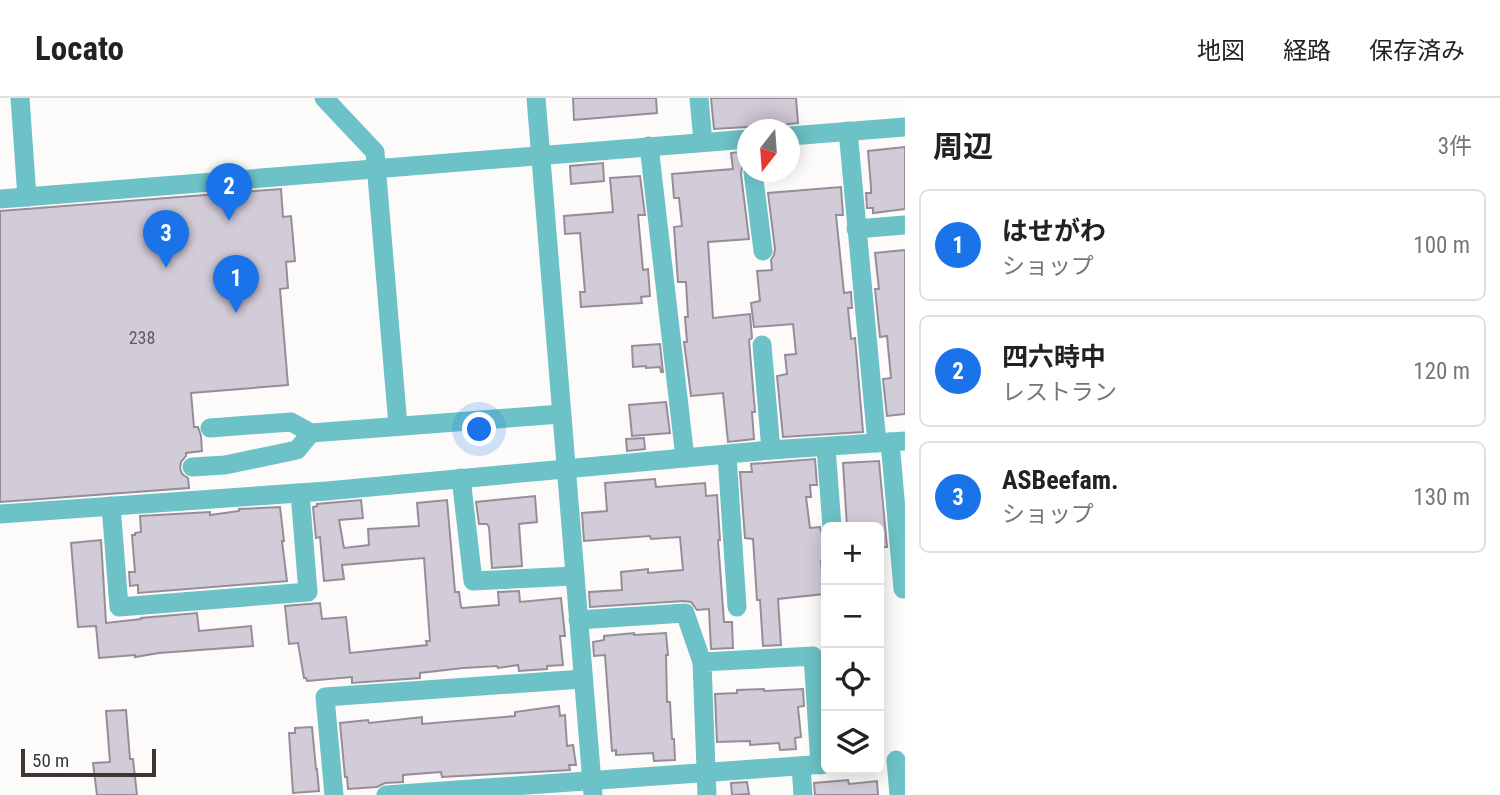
<!DOCTYPE html>
<html lang="ja">
<head>
<meta charset="utf-8">
<style>
  body { margin:0; font-family:"Roboto Condensed","Noto Sans JP",sans-serif; background:#f6f6f6; color:#222 }
  .controls { position:absolute; right:21px; bottom:21px; display:grid; overflow:hidden; border-radius:10px; box-shadow:0 4px 18px #0003 }
  .controls button { width:63px; height:63px; display:grid; place-items:center; padding:0; border:0; border-bottom:2px solid #e0e0e0; background:#fff; color:#222; font:35px sans-serif }
  .compass { position:absolute; left:737px; top:21px; width:63px; height:63px; border-radius:50%; background:#fff; box-shadow:0 4px 18px #0003; rotate:197deg }
  .scale { position:absolute; left:21px; bottom:18px; width:135px; box-sizing:border-box; padding-left:7px; border:4px solid #3b3633; border-top:0; font-size:19px; line-height:24px; white-space:nowrap; color:#3b3633; -webkit-text-stroke:5px #fff; paint-order:stroke }
  .you { position:absolute; left:480px; top:332px; width:24px; height:24px; margin:-18px; border:5px solid #fff; border-radius:50%; background:#1a73e8; box-shadow:0 0 0 10px #1a73e833 }
  .badge { display:grid; place-items:center; width:46px; height:46px; border-radius:50%; background:#1a73e8; color:#fff; font-size:23px; font-weight:700 }
  .pin { position:absolute; translate:-50% -58px; filter:drop-shadow(0 2px 4px #0008) }
  .pin::after { content:''; position:absolute; top:37px; width:24px; height:21px; background:inherit; clip-path:polygon(0 0,100% 0,50% 100%) }
  .list { margin:0; padding:0; list-style:none }
  h2 { display:flex; justify-content:space-between; align-items:center; height:91px; margin:0; padding:0 28px; font-size:30px }
  h2 small { font-size:23px; font-weight:400; color:#767676 }
  .list li { display:grid; grid-template-columns:46px 1fr auto; gap:21px; align-items:center; box-sizing:border-box; height:112px; margin:0 14px 14px; padding:0 14px; border:2px solid #e0e0e0; border-radius:10px }
  .list b { display:block; font-size:26px; white-space:nowrap }
  .list p { margin:0; font-size:23px; white-space:nowrap; color:#767676 }
  .list em { font-size:23px; font-style:normal; color:#767676 }
  .icon { flex:none; width:38px; height:38px; fill:none; stroke:currentColor; stroke-width:2; stroke-linecap:round; stroke-linejoin:round }
  .map { position:relative; flex:none; width:905px; height:697px; overflow:hidden }
  header { display:flex; align-items:center; gap:42px; box-sizing:border-box; height:98px; padding:0 35px; background:#fff; border-bottom:2px solid #e0e0e0 }
  header strong { font-size:33px }
  nav { display:flex; gap:38px; margin-inline-start:auto; font-size:24px }
  main { display:flex }
  aside { flex:1; background:#fff }
  .map>svg:first-child { display:block }
</style>
</head>
<body>
<header>
<strong>Locato</strong>
<nav><a>地図</a><a>経路</a><a>保存済み</a></nav>
</header>
<main>
<div class="map">
<svg width="905" height="697" viewBox="0 0 905 697">
  <rect width="100%" height="100%" fill="#fdfbf9"/>
  <g fill="#d2cbd8" stroke="#958e9a" stroke-width="2">
    <polygon points="573,0 656,0 657,15 574,22"/>
    <polygon points="711,0 796,0 798,25 788,26 782,29 757,32 747,29 714,31"/>
    <polygon points="905,49 905,111 873,115 873,110 867,110 866,95 871,95 871,89 868,53"/>
    <polygon points="746,53 747,63 742,69 741,76 749,141 708,144 713,220 750,216 752,240 749,242 755,314 752,314 754,341 728,344 723,295 691,298 684,244 687,244 685,219 688,219 686,184 678,184 674,129 682,128 679,100 674,100 672,76 733,71 731,55"/>
    <polygon points="603,65 604,83 571,86 570,68"/>
    <polygon points="640,78 645,117 638,117 643,172 648,171 650,198 641,199 642,205 581,209 580,194 585,194 580,135 565,136 564,118 613,114 610,80"/>
    <polygon points="841,89 843,117 836,117 844,195 851,194 852,210 848,210 851,241 855,240 863,334 783,339 777,278 787,276 785,257 796,256 793,226 754,229 751,205 760,203 757,173 772,172 771,162 774,157 775,151 768,95"/>
    <polygon points="281,91 283,119 291,118 295,163 286,164 288,190 280,191 288,287 191,295 194,329 198,329 201,338 202,353 186,355 186,358 181,364 180,370 182,376 188,380 189,390 0,404 0,113"/>
    <polygon points="905,152 905,316 887,318 883,281 891,280 887,238 880,239 875,191 879,191 875,155"/>
    <polygon points="660,246 663,274 661,274 660,269 646,270 646,268 633,269 632,248"/>
    <polygon points="666,304 670,335 632,338 629,307"/>
    <polygon points="644,340 645,351 627,353 626,341"/>
    <polygon points="815,361 817,387 810,387 811,399 806,399 810,430 820,429 822,437 823,463 821,463 824,496 778,501 781,547 763,548 760,502 757,502 753,441 745,440 740,374 752,374 751,366"/>
    <polygon points="879,363 887,449 879,449 879,429 847,429 843,365"/>
    <polygon points="655,381 656,389 705,385 706,398 717,397 720,442 718,442 724,524 732,524 733,550 711,551 709,511 697,512 691,504 684,503 590,509 589,494 622,492 621,474 648,471 648,475 683,472 680,439 651,441 650,438 584,443 582,415 607,413 605,385"/>
    <polygon points="535,398 537,424 519,426 522,468 492,470 489,429 487,426 479,426 476,404"/>
    <polygon points="361,402 363,420 339,422 344,450 369,447 368,431 419,428 417,405 447,402 455,494 459,494 461,509 462,510 499,507 498,494 519,493 520,504 561,500 565,538 560,538 563,567 547,568 547,571 519,573 518,567 498,570 497,568 463,570 420,575 420,580 352,585 352,579 307,583 306,580 304,580 298,545 289,546 285,508 320,505 322,521 346,519 350,555 427,547 426,543 430,543 424,460 342,467 344,481 324,483 320,439 316,440 313,409 317,408 317,406"/>
    <polygon points="280,409 284,443 282,443 287,483 138,495 138,487 130,488 129,474 135,474 132,437 135,437 135,435 141,434 140,418 210,414 210,417 239,413 239,411"/>
    <polygon points="101,442 106,525 141,521 141,520 197,515 199,533 251,528 253,548 159,555 135,559 135,557 99,560 96,528 78,529 71,445"/>
    <polygon points="634,535 634,537 666,535 668,557 666,557 667,604 670,604 672,641 674,641 675,662 654,663 653,655 616,657 616,652 612,653 605,557 594,558 593,544 604,542 604,538"/>
    <polygon points="764,591 764,593 803,591 804,608 798,609 801,639 795,640 796,651 780,652 779,645 750,647 750,643 717,644 715,596 737,595 737,592"/>
    <polygon points="559,608 560,618 565,617 567,648 573,647 576,667 569,667 570,672 442,679 441,674 403,677 403,684 385,685 377,689 348,691 347,679 345,679 340,625 368,622 369,625 422,619 422,626 515,618 515,614"/>
    <polygon points="126,612 130,661 133,661 137,697 97,697 93,665 110,664 106,613"/>
    <polygon points="312,629 316,671 317,671 319,693 293,695 289,635 295,635 295,630"/>
    <polygon points="848,682 849,686 877,683 878,697 815,697 814,685"/>
    <polygon points="747,684 749,696 732,697 731,685"/>
  </g>
  <g fill="none" stroke-linecap="round" stroke-linejoin="round">
    <g stroke="#6cc2c6" stroke-width="19">
      <polyline points="20,0 27,99"/>
      <polyline points="324,0 375,54 398,328"/>
      <polyline points="536,0 593,697"/>
      <polyline points="699,0 703,44"/>
      <polyline points="848,33 877,345"/>
      <polyline points="790,38 905,29"/>
      <polyline points="649,48 685,360"/>
      <polyline points="753,74 763,153"/>
      <polyline points="0,101 748,41"/>
      <polyline points="856,131 905,127"/>
      <polyline points="762,247 771,352"/>
      <polyline points="210,330 291,324 311,335 561,316"/>
      <polyline points="890,344 903,491"/>
      <polyline points="826,349 832,429"/>
      <polyline points="727,357 737,509"/>
      <polyline points="192,369 225,367 297,352 311,335"/>
      <polyline points="461,380 473,483 574,478"/>
      <polyline points="111,408 119,509 308,494 300,395"/>
      <polyline points="0,416 327,393 771,352 905,343"/>
      <polyline points="578,522 685,515 702,564"/>
      <polyline points="896,662 899,697"/>
      <polyline points="801,668 803,697"/>
      <polyline points="334,697 325,599 583,581"/>
      <polyline points="386,697 826,666"/>
      <polyline points="707,697 702,564 813,558 820,667"/>
    </g>
  </g>
  <g text-anchor="middle" dominant-baseline="central" stroke-width="5" stroke-linejoin="round" paint-order="stroke">
    <g font-size="18" fill="#615b5c">
      <text x="142" y="239">238</text>
    </g>
  </g>
</svg>
<div class="controls">
<button>+</button>
<button>−</button>
<button><svg class="icon" aria-label="locate" viewBox="0 0 24 24"><circle cx="12" cy="12" r="6"/><path d="M12 2v4M12 18v4M2 12h4M18 12h4"/></svg></button>
<button><svg class="icon" aria-label="layers" viewBox="0 0 24 24"><path d="M12 4l9 5-9 5-9-5zM3 14l9 5 9-5"/></svg></button>
</div>
<svg class="compass" viewBox="-18 -18 36 36"><path d="M0-13l5 13h-10z" fill="#e53935"/><path d="M0 13l5-13h-10z" fill="#767676"/></svg>
<div class="scale">50 m</div>
<div class="you"></div>
<div class="pin badge" style="left:236px;top:215px">1</div>
<div class="pin badge" style="left:229px;top:123px">2</div>
<div class="pin badge" style="left:166px;top:170px">3</div>
</div>
<aside>
<h2>周辺<small>3件</small></h2>
<ul class="list">
<li><span class="badge">1</span><div><b>はせがわ</b><p>ショップ</p></div><em>100 m</em></li>
<li><span class="badge">2</span><div><b>四六時中</b><p>レストラン</p></div><em>120 m</em></li>
<li><span class="badge">3</span><div><b>ASBeefam.</b><p>ショップ</p></div><em>130 m</em></li>
</ul>
</aside>
</main>
</body>
</html>
